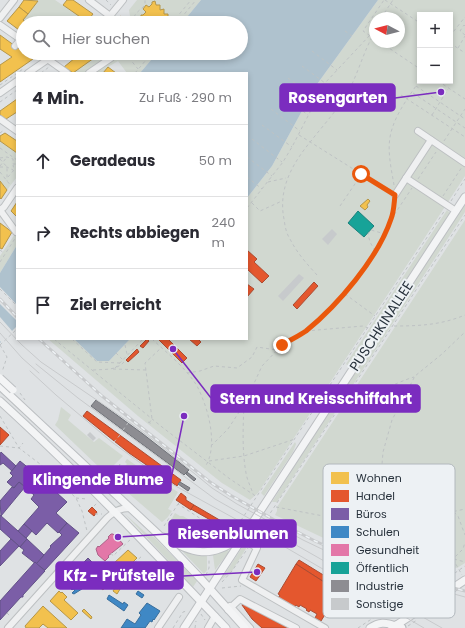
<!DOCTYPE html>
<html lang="de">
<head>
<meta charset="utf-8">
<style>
  body { margin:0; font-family:Poppins,sans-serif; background:#f7f7f7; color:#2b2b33 }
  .controls { position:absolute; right:12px; top:12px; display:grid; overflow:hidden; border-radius:0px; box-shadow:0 2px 6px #0003 }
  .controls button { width:36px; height:36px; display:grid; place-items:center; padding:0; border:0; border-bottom:1px solid #e1e1e2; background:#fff; color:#2b2b33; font:20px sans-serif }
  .compass { position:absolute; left:369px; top:12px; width:36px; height:36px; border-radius:50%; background:#fff; box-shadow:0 2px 6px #0003; rotate:277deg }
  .stop { position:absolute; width:12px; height:12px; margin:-9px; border:3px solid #ea580c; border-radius:50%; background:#fff }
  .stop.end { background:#ea580c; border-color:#fff; box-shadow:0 1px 4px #0008 }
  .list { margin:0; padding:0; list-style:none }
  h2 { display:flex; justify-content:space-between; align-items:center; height:52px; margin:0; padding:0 16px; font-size:17px }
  h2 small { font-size:13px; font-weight:400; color:#7c7c81 }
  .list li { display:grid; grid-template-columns:26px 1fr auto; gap:12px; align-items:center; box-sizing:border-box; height:72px; padding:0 16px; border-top:1px solid #e1e1e2 }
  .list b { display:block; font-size:15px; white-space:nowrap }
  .list em { font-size:13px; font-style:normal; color:#7c7c81 }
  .icon { flex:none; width:22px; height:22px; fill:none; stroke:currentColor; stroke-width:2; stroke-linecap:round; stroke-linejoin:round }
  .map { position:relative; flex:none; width:465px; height:628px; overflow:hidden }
  .search { position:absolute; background:#fff; box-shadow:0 2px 6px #0003; left:16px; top:16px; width:232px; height:44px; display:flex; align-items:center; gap:10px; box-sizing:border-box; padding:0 14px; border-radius:22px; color:#7c7c81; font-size:15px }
  .panel { position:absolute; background:#fff; box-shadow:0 2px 6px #0003; left:16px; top:72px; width:232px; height:268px; border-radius:0px }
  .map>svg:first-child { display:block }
</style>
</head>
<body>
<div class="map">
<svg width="465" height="628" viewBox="0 0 465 628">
  <rect width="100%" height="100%" fill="#dfe2e4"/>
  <g fill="#d1d8d0" fill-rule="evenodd">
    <polygon points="36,0 55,0 86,21 83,23 66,23 65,21 62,23 27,23 23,20 38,1"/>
    <polygon points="137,0 201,0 182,23 127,23 127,19 130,16 129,10"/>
    <path d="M378 0H465V176L258 493 250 500 222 483 138 416 48 339H74L97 361H109L130 339H247V198L272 166 315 87ZM420 15H450V81H420ZM375 18H399V42H375Z"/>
    <polygon points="101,53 105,53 108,56 112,53 157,53 140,73 127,73 118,61 108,67 103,73 73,73"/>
    <polygon points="0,141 17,153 17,177 7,190 0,181"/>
    <polygon points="465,204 465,212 277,502 272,502 307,446"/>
    <polygon points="447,210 450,213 349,366 346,364"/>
    <polygon points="465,220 465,563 457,568 449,566 446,570 442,564 437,563 445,572 444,576 428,570 425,574 387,563 351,551 275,515 277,511 277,507"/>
    <polygon points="17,231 17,245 0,273 0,256"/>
    <polygon points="61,407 71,415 68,420 94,442 99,438 123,456 111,468 101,469 55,425 58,420"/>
    <polygon points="295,442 296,444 293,452 264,496 261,493"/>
    <polygon points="127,459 144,471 178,492 168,509 172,511 167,518 162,522 127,492 127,483 133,475 124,467 127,464 125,462"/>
    <polygon points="124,513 146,533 155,538 197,581 193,587"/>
    <polygon points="175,513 180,516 183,516 201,527 202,535 209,539 206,542 185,537 170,528 171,520"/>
    <polygon points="243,546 247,547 232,571 221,580"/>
    <polygon points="228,550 229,552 215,570 213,555"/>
    <polygon points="182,551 194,555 207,556 207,570 204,574"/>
  </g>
  <g fill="#afc2ce">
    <polygon points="201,0 378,0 315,87 272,166 247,198 247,73 140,73 157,53 241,53 241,23 182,23"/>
    <polygon points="17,245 17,326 0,343 0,273"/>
    <polygon points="74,339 130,339 109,361 97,361"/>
  </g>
  <g fill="#dfe2e4">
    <polygon points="0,287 17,305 17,321 0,304"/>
    <polygon points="0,317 13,332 2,343 0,341"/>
  </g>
  <g fill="#f2c14e" stroke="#b59649">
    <polygon points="24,0 38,1 28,14 19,7"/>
    <polygon points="67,0 73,0 93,14 89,19 87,18 86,21 63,5"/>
    <polygon points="155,1 156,5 160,5 160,10 164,9 164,14 168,14 168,19 166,22 164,21 163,23 146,23 145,19 141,19 141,15 143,15 146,12 143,9 146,5 149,7 152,4 152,2"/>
    <polygon points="19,7 28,14 23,20 27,23 23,23 23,33 7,21"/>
    <polygon points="120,16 128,22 127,23 114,23"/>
    <polygon points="0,35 33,59 0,82 0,65 12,57 0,49"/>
    <polygon points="81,53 101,53 73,73 64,67"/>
    <polygon points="108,67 116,73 103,73"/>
    <polygon points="17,99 17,112 6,119 0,115 0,111"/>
    <polygon points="5,133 17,141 17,153 0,141 0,136"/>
    <polygon points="0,181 7,190 1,199 0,198"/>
    <polygon points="368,199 370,201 367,205 368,207 365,210 360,206"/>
    <polygon points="17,202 17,216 16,216 11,211"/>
    <polygon points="0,223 12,232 2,249 0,248"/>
    <polygon points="128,550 137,558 122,573 113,564"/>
    <polygon points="103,573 111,579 103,590 95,583 102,576 101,575"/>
    <polygon points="118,583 122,586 117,594 113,591"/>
    <polygon points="59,591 61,593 62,592 67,597 64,600 78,613 71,620 50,601"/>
    <polygon points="43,606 44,607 67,628 48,628 43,624 39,628 26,628 25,626"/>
    <polygon points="84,609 92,617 91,619 82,611"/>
  </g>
  <g fill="#e4572e" stroke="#ac4c32">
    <polygon points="247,250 257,259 254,262 269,276 262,283 247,269"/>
    <polygon points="314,282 318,286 297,309 293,305"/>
    <polygon points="247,284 254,289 247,297"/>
    <polygon points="147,339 149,341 143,348 140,346"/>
    <polygon points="160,339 170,339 169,340 187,358 182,363 159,340"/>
    <polygon points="189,339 198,339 201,342 197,346"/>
    <polygon points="137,349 139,352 128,362 126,360"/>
    <polygon points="87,411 181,480 177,486 129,453 83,416"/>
    <polygon points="0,427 9,435 0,445"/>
    <polygon points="181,493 186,497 186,500 194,505 191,510 176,500"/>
    <polygon points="194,505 223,522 221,526 191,509"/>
    <polygon points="92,507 97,512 94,516 88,511"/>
    <polygon points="299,560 338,584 335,589 296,564"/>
    <polygon points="258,564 265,568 256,581 250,577"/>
    <polygon points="296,564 335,589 338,584 342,587 321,621 315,618 317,614 310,610 309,612 306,610 307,609 300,605 299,607 296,605 294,608 278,598 280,595 278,594"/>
    <polygon points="243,603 280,624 282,623 290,628 262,628 252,619 242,605"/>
  </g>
  <g fill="#7b5ea7" stroke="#625187">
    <polygon points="1,452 16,466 12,471 3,463 0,465 0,454"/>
    <polygon points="20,461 31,470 32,469 34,470 33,472 35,471 37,473 36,474 67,502 56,513 67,523 58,533 47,523 36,535 24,524 39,507 31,499 34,495 19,482 14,488 7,482 13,476 10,473"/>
    <polygon points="19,482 25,487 1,516 0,501 12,487 14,488"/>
    <polygon points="0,515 27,539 20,547 0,529"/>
    <polygon points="67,523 79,533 45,570 36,564 51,547 50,546 62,535 59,532"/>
    <polygon points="24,524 32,531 26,538 18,531"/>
    <polygon points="11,539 19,546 0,566 0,551"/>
    <polygon points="27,539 44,555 36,564 22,553 24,550 20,547"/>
    <polygon points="88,558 94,564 92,566 93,568 89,573 87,571 85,574 80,570 79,567"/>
    <polygon points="35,562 45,571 23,595 23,597 21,597 0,620 0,601"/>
  </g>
  <g fill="#3f88c5" stroke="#386e9c">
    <polygon points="74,574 81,582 83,580 87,584 86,585 84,583 82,585 85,587 74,594 72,593 75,590 73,589 72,590 69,587 70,586 65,581 67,578 70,579"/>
    <polygon points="138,591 144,595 142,598 136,594"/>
    <polygon points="109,595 123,604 124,602 128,605 124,611 107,599"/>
    <polygon points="147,603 160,611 154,620 153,619 152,622 150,621 145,628 121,628 127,619 135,624 141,615 139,613"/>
  </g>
  <polygon fill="#e377a8" stroke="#ab6288" points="111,534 113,534 117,537 123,544 108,556 109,557 105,561 98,555 96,549 98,546 99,547 109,538 108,537"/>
  <polygon fill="#17a398" stroke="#1c817c" points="358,211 374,226 364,237 348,223"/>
  <g fill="#8d8d92" stroke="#6f7278">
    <polygon points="96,400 143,434 189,470 184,475 123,430 91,406"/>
    <polygon points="187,472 196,479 194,481 186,474"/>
    <polygon points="180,482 190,488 188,491 178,484"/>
  </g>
  <g fill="#c7cacc">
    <polygon points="332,229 337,234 328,245 322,239"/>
    <polygon points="299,274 304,278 283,301 278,296"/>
    <polygon points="90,432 96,438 93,441 87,435"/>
  </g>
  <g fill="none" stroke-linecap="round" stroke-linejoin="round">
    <defs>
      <g id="minor">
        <polyline points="89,0 110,16"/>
        <polyline points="0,18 14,0"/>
        <polyline points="100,23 110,16 123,0"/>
        <polyline points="0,25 23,41"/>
        <polyline points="15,46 20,40"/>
        <polyline points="39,53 67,73"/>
        <polyline points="106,54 106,53"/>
        <polyline points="28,73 57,53"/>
        <polyline points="89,73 111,58"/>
        <polyline points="0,93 17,81"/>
        <polyline points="0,119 17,131"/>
        <polyline points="418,131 465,163"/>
        <polyline points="406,178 456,211"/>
        <polyline points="395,195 431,140"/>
        <polyline points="0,210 4,207 17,188"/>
        <polyline points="0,210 16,232"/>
        <polyline points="244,536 248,542 257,548 242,580 325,628"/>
        <polyline points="230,606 250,628"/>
        <polyline points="228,610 240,599 296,628"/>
        <path d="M8 628 107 518C115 511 120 508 130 508"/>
        <polyline points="158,628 179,597"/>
        <polyline points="208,628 215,616"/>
      </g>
      <g id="major">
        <polyline points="0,386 158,534 202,580 245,628"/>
        <path d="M0 401C79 473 153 551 226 628"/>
        <path d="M163 537C195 554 209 559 240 538"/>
        <polyline points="184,628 465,197"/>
        <path d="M370 628C379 622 385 622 396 626"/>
        <polyline points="392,628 465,580"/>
      </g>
      <polyline id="highway" points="396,626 401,628"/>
    </defs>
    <use href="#minor" stroke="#bdc0c2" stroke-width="8"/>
    <use href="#major" stroke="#bcbfc2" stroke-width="9"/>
    <use href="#highway" stroke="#b2b5b9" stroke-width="11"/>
    <g stroke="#bec2c4" stroke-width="1" stroke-dasharray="3 3" stroke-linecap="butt">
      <polyline points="106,0 111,5"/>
      <polyline points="385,0 420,23"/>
      <polyline points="381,18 393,0"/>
      <path d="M135 23C131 14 140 11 145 5V0"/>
      <polyline points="172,23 191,0"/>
      <polyline points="177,23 196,0"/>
      <polyline points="465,26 464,25 460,31 465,35"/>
      <polyline points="345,31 352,36"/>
      <polyline points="450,36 465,17"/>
      <polyline points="375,39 363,31 384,0"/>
      <polyline points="380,42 420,69"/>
      <polyline points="450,43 465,53"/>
      <polyline points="458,48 465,36"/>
      <polyline points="312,51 337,70"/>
      <polyline points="125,53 138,69"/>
      <polyline points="142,53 147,58"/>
      <polyline points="302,66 325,83"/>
      <polyline points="41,73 49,67"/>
      <polyline points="135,73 152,53"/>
      <polyline points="288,78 316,99"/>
      <polyline points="438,81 465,99"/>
      <polyline points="0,85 23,69"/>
      <polyline points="416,86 465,119"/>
      <polyline points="279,93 308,115"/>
      <polyline points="413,93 465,128"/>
      <polyline points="401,95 465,137"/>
      <polyline points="0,102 17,90"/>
      <polyline points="271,109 300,131"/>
      <polyline points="432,115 448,89"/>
      <polyline points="262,125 292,147"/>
      <polyline points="0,133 4,130"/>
      <polyline points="299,135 390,192"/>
      <polyline points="252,139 282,162"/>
      <polyline points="444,141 465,109"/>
      <polyline points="0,148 17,160"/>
      <polyline points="247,157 272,176"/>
      <polyline points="0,158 7,157 13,159 13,164 17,164"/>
      <polyline points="0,159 7,167 7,181"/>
      <polyline points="0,166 7,157"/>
      <polyline points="0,167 7,167 13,170"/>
      <polyline points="0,172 11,186"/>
      <polyline points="8,177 14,170 13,165"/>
      <polyline points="247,177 262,189"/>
      <polyline points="418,179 436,152"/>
      <polyline points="268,182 286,178"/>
      <path d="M394 185C391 167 386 147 392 129 397 112 410 95 420 80"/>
      <polyline points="443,196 462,167"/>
      <polyline points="451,201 465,179"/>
      <polyline points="252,203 260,211 282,201"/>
      <polyline points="340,206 361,175"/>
      <polyline points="247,208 283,162 292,147 325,83 370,35 375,28"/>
      <polyline points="392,217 394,200"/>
      <polyline points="0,250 4,253"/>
      <polyline points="375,251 370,242 368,234 371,230 385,234"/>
      <polyline points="0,262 16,237"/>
      <path d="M317 275C307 264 297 253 290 239 286 233 285 226 284 219 278 189 292 164 311 141 321 128 333 115 343 100 356 81 361 58 372 37"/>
      <polyline points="0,289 17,306"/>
      <polyline points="345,294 375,316"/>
      <path d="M394 326C419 326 441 325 465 315"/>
      <polyline points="306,331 363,326 368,328"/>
      <polyline points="54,339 162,427 230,479 257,497"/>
      <polyline points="72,339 97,362 120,363"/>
      <path d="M152 339C167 353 186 368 197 386 208 407 219 446 205 467"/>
      <polyline points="0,345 7,357 2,372"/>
      <polyline points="0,345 17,329"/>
      <polyline points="125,345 127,354"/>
      <polyline points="116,353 122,359"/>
      <polyline points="115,368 143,339"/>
      <polyline points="113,369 146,370"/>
      <path d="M93 370C106 369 116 371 125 361L124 360"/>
      <polyline points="187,373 200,371 214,366 237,368 252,357 257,347 277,350"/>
      <polyline points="20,393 25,400"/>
      <path d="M344 401C361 402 396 382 414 377"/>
      <path d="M244 405C243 427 242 451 246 473 247 480 251 487 253 494"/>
      <polyline points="0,416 19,448 40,464 76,498 82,511 87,531"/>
      <polyline points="148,422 152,424"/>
      <polyline points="149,423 152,419 145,363 161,348"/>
      <polyline points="123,430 128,423"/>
      <polyline points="114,442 120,435"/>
      <polyline points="0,446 19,448 23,443"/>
      <polyline points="211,446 228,429 245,403 262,366 282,345 308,329 345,294 364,270 375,252 392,218 412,188"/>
      <polyline points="209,461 244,456 295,439"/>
      <polyline points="117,471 120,464"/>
      <polyline points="121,472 124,492"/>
      <polyline points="105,474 115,468 129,478 132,475 119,465"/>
      <polyline points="76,498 87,499"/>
      <polyline points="179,503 178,504 218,530 209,544"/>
      <polyline points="94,506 97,503"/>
      <polyline points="276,507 339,519 396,521 411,521 465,509"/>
      <polyline points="454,512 458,516 465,535"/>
      <polyline points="95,514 102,514"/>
      <polyline points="396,521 382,484 381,477 383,452 392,420 415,376 442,354 465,332"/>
      <polyline points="400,522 403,528 418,541 447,555 453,559 462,575"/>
      <polyline points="164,526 178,504"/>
      <polyline points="219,530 234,531"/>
      <polyline points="254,538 465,215"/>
      <polyline points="208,544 222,539 234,531 445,210"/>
      <polyline points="425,545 433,558 447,572"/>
      <polyline points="111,553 113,556 132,538"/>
      <polyline points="454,559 465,562"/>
      <polyline points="130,567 143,555"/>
      <polyline points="447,572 453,559 463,549 465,542"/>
      <polyline points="206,575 209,568 209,559"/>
      <polyline points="222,582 232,571 248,548"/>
      <polyline points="222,588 241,586"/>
      <polyline points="7,613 10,616"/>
      <polyline points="201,614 205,620"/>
      <polyline points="408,626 417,620"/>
      <polyline points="173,628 183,612 187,611"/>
      <polyline points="195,628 196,621"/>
      <polyline points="358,628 376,616 391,617 465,566"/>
    </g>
    <use href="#minor" stroke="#eff0f1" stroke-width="6"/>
    <use href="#major" stroke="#f3f4f5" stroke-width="7"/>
    <use href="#highway" stroke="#f3f4f5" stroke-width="9"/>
    <g stroke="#c8cacc" stroke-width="1">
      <polyline points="0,322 22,345 41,362 129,422 156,442 212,488 237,504 303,540 347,561 385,575 465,597"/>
      <polyline points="0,333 22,358 39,373"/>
      <polyline points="36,364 78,398 215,499 442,628"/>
      <polyline points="30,371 56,395 113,443 161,478 261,533 424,628"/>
    </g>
    <defs>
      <g id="rail">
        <polyline points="0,299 17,317"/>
        <polyline points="39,339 102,396 210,482 230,495 280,523 315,541 349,556 386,570 465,591"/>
      </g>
    </defs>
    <use href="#rail" stroke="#c8cacc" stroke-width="3"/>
    <use href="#rail" stroke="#edf1f4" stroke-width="1.5" stroke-dasharray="4.5" stroke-linecap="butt"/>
    <defs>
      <polyline id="major-bridge" points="0,378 13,390"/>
    </defs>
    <use href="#major-bridge" stroke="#bcbfc2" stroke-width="9" stroke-linecap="butt"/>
    <use href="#major-bridge" stroke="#f3f4f5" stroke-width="7"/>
  </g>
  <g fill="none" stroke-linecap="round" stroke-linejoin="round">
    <path stroke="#ea580c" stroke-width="5" d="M282 345C290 340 299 336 306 331 338 305 378 258 391 219 394 212 394 203 395 195L361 174"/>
  </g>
  <g text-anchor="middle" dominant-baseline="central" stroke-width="4" stroke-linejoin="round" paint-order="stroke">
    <g font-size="14" fill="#28323c" stroke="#edf1f4">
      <text transform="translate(381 326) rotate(-57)">PUSCHKINALLEE</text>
    </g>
  </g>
  <rect x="323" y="464" width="132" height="154" rx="6" fill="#edf1f4" stroke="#b2b8bd" stroke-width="1"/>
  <rect x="331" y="472" width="18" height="12" fill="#f2c14e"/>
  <rect x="331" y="490" width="18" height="12" fill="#e4572e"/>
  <rect x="331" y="508" width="18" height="12" fill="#7b5ea7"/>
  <rect x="331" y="526" width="18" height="12" fill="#3f88c5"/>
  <rect x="331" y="544" width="18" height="12" fill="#e377a8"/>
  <rect x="331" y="562" width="18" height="12" fill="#17a398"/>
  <rect x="331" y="580" width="18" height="12" fill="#8d8d92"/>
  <rect x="331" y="598" width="18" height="12" fill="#c7cacc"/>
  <g font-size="11" fill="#28323c">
    <text x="356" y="482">Wohnen</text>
    <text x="356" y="500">Handel</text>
    <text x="356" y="518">Büros</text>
    <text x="356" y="536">Schulen</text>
    <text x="356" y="554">Gesundheit</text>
    <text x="356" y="572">Öffentlich</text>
    <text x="356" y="590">Industrie</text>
    <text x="356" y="608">Sonstige</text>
  </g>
  <path fill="none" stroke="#7b2cbf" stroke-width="1.5" d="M441 92L395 98M173 349L211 398M184 416L171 479M118 537L169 534M257 572L183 576"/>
  <g fill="#7b2cbf" stroke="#edf1f4" stroke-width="1.5">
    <circle cx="441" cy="92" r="4"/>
    <circle cx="173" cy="349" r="4"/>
    <circle cx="184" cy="416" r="4"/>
    <circle cx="118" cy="537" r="4"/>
    <circle cx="257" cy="572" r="4"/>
  </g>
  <g fill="#7b2cbf" stroke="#7b2cbf" stroke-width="1.5">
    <rect x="280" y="84" width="115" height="27" rx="4"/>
    <rect x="211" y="385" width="209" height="27" rx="4"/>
    <rect x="24" y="466" width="147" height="27" rx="4"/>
    <rect x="169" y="520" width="127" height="27" rx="4"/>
    <rect x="56" y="562" width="127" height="27" rx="4"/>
  </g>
  <g font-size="15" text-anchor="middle" font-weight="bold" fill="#fff">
    <text x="338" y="103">Rosengarten</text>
    <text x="316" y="404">Stern und Kreisschiffahrt</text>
    <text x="98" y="485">Klingende Blume</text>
    <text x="233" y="539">Riesenblumen</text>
    <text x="119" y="581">Kfz - Prüfstelle</text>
  </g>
</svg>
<div class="controls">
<button>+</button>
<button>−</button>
</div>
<svg class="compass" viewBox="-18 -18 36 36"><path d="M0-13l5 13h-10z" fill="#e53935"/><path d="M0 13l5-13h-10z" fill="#7c7c81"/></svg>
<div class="stop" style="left:361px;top:174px"></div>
<div class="stop end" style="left:282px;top:345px"></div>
<div class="search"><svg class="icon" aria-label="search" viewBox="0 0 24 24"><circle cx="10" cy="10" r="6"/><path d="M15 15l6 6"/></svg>Hier suchen</div>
<section class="panel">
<h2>4 Min.<small>Zu Fuß · 290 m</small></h2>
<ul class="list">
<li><svg class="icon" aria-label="ahead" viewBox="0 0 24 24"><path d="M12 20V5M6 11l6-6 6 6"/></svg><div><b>Geradeaus</b></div><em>50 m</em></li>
<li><svg class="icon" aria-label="right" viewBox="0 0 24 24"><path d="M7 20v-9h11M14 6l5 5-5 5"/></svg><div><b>Rechts abbiegen</b></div><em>240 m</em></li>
<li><svg class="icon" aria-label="arrive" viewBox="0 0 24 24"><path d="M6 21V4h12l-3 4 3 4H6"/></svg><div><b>Ziel erreicht</b></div></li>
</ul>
</section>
</div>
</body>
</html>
